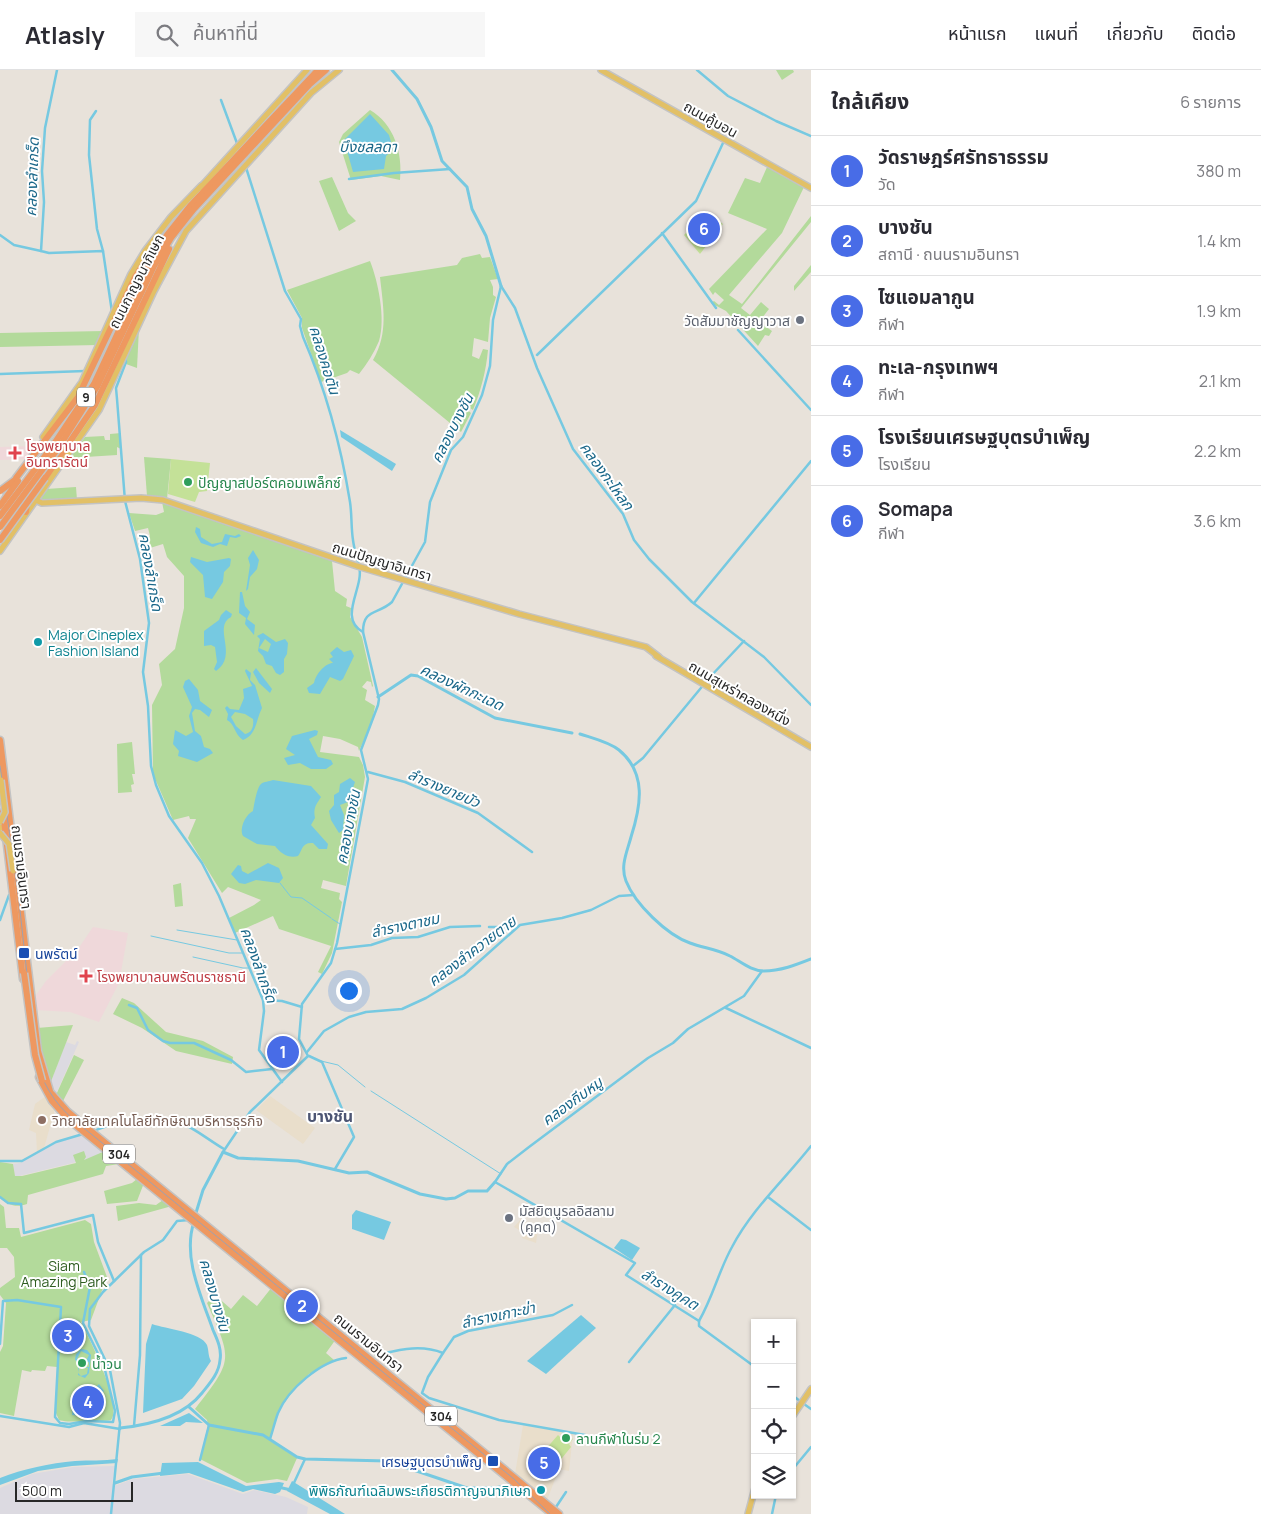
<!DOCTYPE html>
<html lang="th">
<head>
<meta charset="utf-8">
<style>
  body { margin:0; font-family:Manrope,"Noto Sans Thai",sans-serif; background:#f7f7f7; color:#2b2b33 }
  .controls { position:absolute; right:15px; bottom:15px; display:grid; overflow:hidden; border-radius:0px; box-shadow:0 1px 4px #0004 }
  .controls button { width:45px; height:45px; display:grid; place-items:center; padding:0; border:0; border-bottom:1px solid #e1e1e2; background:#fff; color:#2b2b33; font:25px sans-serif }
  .scale { position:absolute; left:15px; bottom:12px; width:118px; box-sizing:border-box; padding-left:5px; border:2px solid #272727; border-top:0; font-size:14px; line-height:18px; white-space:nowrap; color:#272727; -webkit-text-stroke:4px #fff; paint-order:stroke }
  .you { position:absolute; left:348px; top:920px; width:18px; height:18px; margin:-12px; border:4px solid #fff; border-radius:50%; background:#1a73e8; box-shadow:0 0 0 8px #1a73e833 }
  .badge { display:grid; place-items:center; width:32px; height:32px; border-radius:50%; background:#486ce7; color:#fff; font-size:16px; font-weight:700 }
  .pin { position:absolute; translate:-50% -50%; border:2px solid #fff; box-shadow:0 1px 5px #0006 }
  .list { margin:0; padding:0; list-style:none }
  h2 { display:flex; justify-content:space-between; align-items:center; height:65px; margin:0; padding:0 20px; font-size:21px }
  h2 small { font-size:16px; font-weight:400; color:#7c7c81 }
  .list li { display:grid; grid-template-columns:32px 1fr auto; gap:15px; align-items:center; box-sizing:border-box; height:70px; padding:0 20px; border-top:1px solid #e1e1e2 }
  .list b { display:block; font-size:19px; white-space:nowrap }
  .list p { margin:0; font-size:16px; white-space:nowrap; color:#7c7c81 }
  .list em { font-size:16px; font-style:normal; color:#7c7c81 }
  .icon { flex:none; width:28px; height:28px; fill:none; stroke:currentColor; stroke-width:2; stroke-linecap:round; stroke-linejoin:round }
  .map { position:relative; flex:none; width:811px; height:1444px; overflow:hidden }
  header { display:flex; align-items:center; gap:30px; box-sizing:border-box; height:70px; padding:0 25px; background:#fff; border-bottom:1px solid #e1e1e2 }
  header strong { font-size:24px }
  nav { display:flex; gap:28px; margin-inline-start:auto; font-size:18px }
  .search { width:350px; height:45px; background:#f7f7f7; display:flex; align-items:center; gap:12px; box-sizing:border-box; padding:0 18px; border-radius:0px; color:#7c7c81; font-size:19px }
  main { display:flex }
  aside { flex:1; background:#fff }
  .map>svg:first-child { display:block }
</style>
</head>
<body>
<header>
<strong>Atlasly</strong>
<div class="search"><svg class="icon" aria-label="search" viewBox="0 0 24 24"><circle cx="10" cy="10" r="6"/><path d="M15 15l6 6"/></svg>ค้นหาที่นี่</div>
<nav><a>หน้าแรก</a><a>แผนที่</a><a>เกี่ยวกับ</a><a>ติดต่อ</a></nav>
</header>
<main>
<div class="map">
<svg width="811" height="1444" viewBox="0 0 811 1444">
  <rect width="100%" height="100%" fill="#e8e2da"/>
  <g fill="#dcdae1">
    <polygon points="77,971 79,972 56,1024 50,1014 66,972 75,975"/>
    <polygon points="84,1064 105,1081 93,1088 15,1107 13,1094 20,1093 56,1073"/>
    <polygon points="115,1396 112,1414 117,1415 133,1409 188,1404 243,1424 254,1420 286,1427 308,1437 307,1444 0,1444 0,1418 32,1404 73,1397"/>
  </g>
  <g fill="#e9decb">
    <polygon points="46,1026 55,1039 44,1078 37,1082 36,1063 29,1060 35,1034"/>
    <polygon points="270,1026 315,1058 303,1074 256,1040"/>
    <polygon points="521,1149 538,1160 536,1173 522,1168 524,1163 514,1157"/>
    <polygon points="523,1355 573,1364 569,1401 559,1399 547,1430 515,1404"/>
  </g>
  <g fill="#efd8da">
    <polygon points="34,376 28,389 0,390 0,377"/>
    <polygon points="93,857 128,863 119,913 99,952 70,942 34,940 34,928 46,911 78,879"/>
  </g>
  <g fill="#b3da9b">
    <polygon points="776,0 793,0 794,2 782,10"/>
    <path d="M370 40C394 54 403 83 400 110L381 106 351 110 339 72 343 64Z"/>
    <polygon points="767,97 804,117 782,163 729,225 742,234 811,146 811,152 741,238 750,245 761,232 769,239 759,252 772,261 769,266 765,265 758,276 726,241 711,233 714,231 719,235 724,230 715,222 713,225 709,219 767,159 728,143 745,108 760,113"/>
    <polygon points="332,107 348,143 356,151 339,161 319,111"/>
    <path d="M480 184 482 188 490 187 498 209 490 210 493 217V225L496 227 490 248 488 272 474 268 472 286 479 289 483 279 488 280C486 301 481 320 473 340L465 335 464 337 471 343 461 362 373 290C389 263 383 236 380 207L457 195 462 188Z"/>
    <path d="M370 191C378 211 386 249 379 271 374 283 367 294 359 304L350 300 347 303 321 312 302 258V248L287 220Z"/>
    <polygon points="811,195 811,202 794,221 794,216"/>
    <polygon points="110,257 120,292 80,352 105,309 92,314 31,403 29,401 76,335"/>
    <polygon points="139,258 137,298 126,294 126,288"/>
    <polygon points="104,261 98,275 0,277 0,263"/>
    <polygon points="121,363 121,379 117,377 117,385 70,388 85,367 104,366 105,370 110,370 110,364"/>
    <polygon points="144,387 171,389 167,429 147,426"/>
    <polygon points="76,417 77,430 40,431 39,427 46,419"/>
    <polygon points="162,432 332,491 335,521 347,529 346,536 351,538 350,547 362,567 373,616 372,617 371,612 367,611 362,617 367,620 365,630 375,636 372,652 359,681 358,677 340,669 323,666 320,682 359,687 363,695 365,707 346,816 323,810 321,818 340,823 339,829 342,832 332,883 322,904 318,902 331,876 279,859 273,846 235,863 229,848 254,835 261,830 228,817 222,823 188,768 196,749 190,749 189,746 173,750 153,704 152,635 162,615 159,594 175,579 184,538 184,506 167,487 163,474 150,478 147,467 150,466 148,458 135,461 129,443 156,445 164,442"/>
    <polygon points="132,672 135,704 132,704 134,714 131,715 132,722 118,723 117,674"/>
    <polygon points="181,813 183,836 175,837 173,815"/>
    <polygon points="122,928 134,933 166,962 203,971 233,987 232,994 176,981 142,958 113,944"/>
    <polygon points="73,955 50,1014 44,1000 37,958"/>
    <polygon points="74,985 84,990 62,1033 56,1025"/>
    <path d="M84 1081 86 1087 84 1090 105 1081 102 1091H117L119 1094 106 1096 103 1104 28 1125 27 1134C16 1138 8 1135 0 1128V1092L13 1094 15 1106H22L76 1093 73 1085Z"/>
    <polygon points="137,1109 144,1113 137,1131 107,1134 104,1121 132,1113"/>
    <polygon points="163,1130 172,1136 118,1151 116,1136 139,1133 156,1135"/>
    <path d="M0 1134 4 1137 6 1158H19L21 1167 85 1150 91 1154 94 1172 107 1207 91 1250 81 1252C89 1268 123 1336 111 1350 102 1352 67 1353 59 1350L56 1343 57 1297 47 1296 45 1301 32 1300 31 1302 22 1300 14 1346 0 1343V1282L3 1276 6 1233 0 1225V1218L15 1207 14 1187 7 1178H0Z"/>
    <path d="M272 1217 336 1269 326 1283 334 1290 309 1304 297 1316 278 1341 269 1370 297 1388 287 1411 277 1409 247 1413 200 1389 208 1355 207 1350 195 1339C234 1289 232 1290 207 1233L215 1225 231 1239 243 1225 257 1236Z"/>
  </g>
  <g fill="#c4e198">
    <polygon points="706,141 723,154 700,184 684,165"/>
    <polygon points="171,389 210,393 207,421 199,422 195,432 168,424"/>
    <polygon points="564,1362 573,1369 569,1374 571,1377 558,1393 544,1381 558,1365 560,1367"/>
  </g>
  <g fill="#76c9e1" fill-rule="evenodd">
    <polygon points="370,44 389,65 393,79 386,86 384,99 353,102 344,70"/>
    <polygon points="340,360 396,394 392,401 341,367"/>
    <polygon points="196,457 200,459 201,467 212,474 222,472 225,464 235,466 239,464 241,466 236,468 230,467 227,476 220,474 213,477 201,473 195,462"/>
    <polygon points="253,480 259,490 257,499 250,507 248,519 246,521 250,495 248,488"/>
    <polygon points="191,487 207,492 229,488 231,489 230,496 224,502 223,512 212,529 205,527 203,505 190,492"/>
    <polygon points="240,522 242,522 245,536 250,542 247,549 255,555 254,565 245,554 246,548 239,543"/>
    <path d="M226 540 232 544 231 547C212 557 239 585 216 601L214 599 217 592 215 577 211 575 204 576V561L219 550 221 545Z"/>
    <path d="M263 563 276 572 285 569 288 573 287 584 284 589V602L280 605 276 603 272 596 266 594 263 586 258 581 260 569 257 566ZM265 569 271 574 268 582 259 578Z"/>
    <path d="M337 577 344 582 351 580 354 586 343 609 340 611 330 607 320 624 309 623 307 618 314 613C316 603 326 593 333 593L329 589 333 587 330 583Z"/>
    <polygon points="256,598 272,619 270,623 259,613 253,602"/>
    <path d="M246 599 251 603 250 610 255 615 262 638C256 649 257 665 243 670 234 664 235 654 227 650L228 644 225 638 227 636 230 639 239 640 244 628 243 619 252 616 245 601ZM235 642 245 644 253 649C254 656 252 663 245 664L236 656 231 647Z"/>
    <polygon points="189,609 198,620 200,631 212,640 209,647 200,640 195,639 192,643 195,661 201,666 204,677 210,679 213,683 197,692 178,686 179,681 173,674 175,660 186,666 193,662 189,646 192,637 183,617 185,611"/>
    <polygon points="315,660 318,661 317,665 309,669 318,687 331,690 333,694 326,699 311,699 300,693 288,695 284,688 295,685 286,679 292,666"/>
    <polygon points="350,708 355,712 348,732 340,735 344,745 343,760 339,763 331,750 329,741 334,735 334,725 339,722 340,714"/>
    <path d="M273 710 311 716 321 727C316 735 313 738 315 748L311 755 328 774 327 779H319L313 773C302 772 303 779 298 786 289 789 280 783 275 776L257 774 243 766C239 759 245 745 253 741 254 735 257 717 261 714 264 711 269 712 273 710Z"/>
    <polygon points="268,793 279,798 283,808 279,813 256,810 245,814 239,813 231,804 238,795 241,796 242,801 248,804"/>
    <polygon points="356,1140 391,1152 384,1170 352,1159 352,1145"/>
    <polygon points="621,1169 626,1170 640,1178 632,1190 614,1178"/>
    <polygon points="581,1245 596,1258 546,1304 527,1291"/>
    <path d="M152 1254C166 1259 201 1262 207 1275 209 1281 208 1286 211 1291L194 1316 182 1329 143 1343 146 1274Z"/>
    <path d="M81 1279 87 1280 91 1285 89 1303 85 1308 78 1305V1295L75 1289 76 1284ZM81 1281 89 1285 85 1293 80 1292 81 1289H77ZM89 1292V1297H85L88 1298 87 1304 81 1306 78 1303 79 1296Z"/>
    <path d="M99 1314 104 1321 95 1334 97 1340 92 1347 72 1345 73 1333 84 1336 77 1330C80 1322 85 1320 93 1320Z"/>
    <polygon points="189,1343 203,1353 186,1352 180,1356 160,1356"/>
    <path d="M118 1389 117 1393 72 1396 38 1401 0 1415V1408C23 1399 50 1393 75 1391 90 1390 103 1391 118 1389Z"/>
    <polygon points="198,1392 246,1416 279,1412 284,1413 280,1422 275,1424 253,1419 243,1422 189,1403 160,1406 162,1393"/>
    <polygon points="292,1411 345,1444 330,1444 287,1421"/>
  </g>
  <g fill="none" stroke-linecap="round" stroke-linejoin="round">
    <g stroke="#76c9e1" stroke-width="1">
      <polyline points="280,813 291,827 302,828 331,848"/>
      <polyline points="332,849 340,854"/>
      <polyline points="177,860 237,870"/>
      <polyline points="151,866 229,883 242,883"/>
      <polyline points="193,887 243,898 250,898"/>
      <polyline points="321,991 338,995 365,1017"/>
      <polyline points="371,1021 501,1104"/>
    </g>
    <g stroke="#76c9e1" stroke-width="2.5">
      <polyline points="57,0 45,58 42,101 44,132 41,181 49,183 103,181 112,242"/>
      <polyline points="697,0 728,26 776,51 811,66"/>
      <polyline points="221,30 238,76"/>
      <polyline points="96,41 90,50 89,85 97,159 103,181"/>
      <path d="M243 88 285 221 301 249 300 256 303 267C326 320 341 376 350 432 352 445 351 458 353 470 354 479 357 487 359 496 365 517 337 548 363 562"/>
      <polyline points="349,109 394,103 450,99"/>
      <polyline points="662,163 716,238"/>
      <polyline points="0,165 14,175 41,181"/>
      <polyline points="501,216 515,238 537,298 573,379 623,444 634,470 649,489 692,532 764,587 811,635"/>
      <polyline points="727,248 732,253"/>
      <polyline points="738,260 811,340"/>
      <polyline points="537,285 696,131 723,73"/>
      <polyline points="125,286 126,292 116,318 117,329 125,431 140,489 149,553 143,602 148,636 151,696 156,715 169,746 202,793 219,826 263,930 264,941 259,980 282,1012"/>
      <polyline points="0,304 85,301"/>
      <polyline points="694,533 811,391"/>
      <polyline points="633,696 643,688 710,607 744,571"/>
      <polyline points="368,702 405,712 478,743 532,782"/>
      <polyline points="0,850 9,825"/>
      <polyline points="489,857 515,857"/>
      <polyline points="335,879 371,875 392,868 418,867 450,857 480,856"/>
      <path d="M762 901 744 926 688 959 673 973 648 988 529 1077 507 1094 495 1112 635 1193 626 1205 699 1251C713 1227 719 1200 732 1177 752 1139 785 1109 811 1076"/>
      <polyline points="263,930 282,931 302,937"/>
      <polyline points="129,935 137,938 148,960 163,971 170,973 194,973 231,990 246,1002 272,999"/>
      <polyline points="726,938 811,978"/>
      <polyline points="307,982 324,961 349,947 366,942 402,939 426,928 464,905 520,855 562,848 591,840 619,826 634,825"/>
      <polyline points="309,986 322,992 354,1067 335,1099"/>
      <path d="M94 1061C112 1052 163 1046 181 1053 196 1059 210 1071 224 1079"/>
      <path d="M223 1082 250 1042 308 986 299 969 302 934 331 893 337 873 368 709 361 680 378 635 379 629 363 562C363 538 378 545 392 532L425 472 430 432 451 380 463 367 482 325 490 296 493 250 501 216"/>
      <polyline points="0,1091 22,1091 56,1072 83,1064"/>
      <polyline points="0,1127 8,1133 21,1134 24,1163 93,1145 98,1172 114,1211"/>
      <polyline points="768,1127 811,1160"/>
      <polyline points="699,1251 699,1256 755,1297"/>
      <polyline points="0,1274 3,1231 17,1230 61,1237 55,1347 60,1353 69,1354 87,1351 113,1352 115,1341 104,1296 83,1253 90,1217 84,1202"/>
      <polyline points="443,1283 428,1307 422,1323 429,1328 499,1350 585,1365"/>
      <path d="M376 1285C399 1280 420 1274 443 1283L454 1267 468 1261 553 1245 572 1235"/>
      <polyline points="629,1292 675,1235"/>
      <polyline points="792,1325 800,1331"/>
      <polyline points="804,1334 811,1339"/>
      <polyline points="0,1346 69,1357 84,1353 120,1359"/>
      <polyline points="134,1356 140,1285 141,1185"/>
      <path d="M270 1369C273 1360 275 1351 278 1343 288 1319 321 1291 346 1288"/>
      <polyline points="200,1390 209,1355"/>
      <polyline points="792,1400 811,1377"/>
      <polyline points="293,1415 305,1389"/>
      <polyline points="556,1437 566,1422"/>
      <polyline points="111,1444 120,1353 110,1300 89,1256 90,1239 103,1222 144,1182 163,1170 177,1151 189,1150"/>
      <polyline points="772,1444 776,1425"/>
    </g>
    <g stroke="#76c9e1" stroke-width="3">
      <polyline points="392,0 417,29 431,57 442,91 467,117 472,139 486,166 501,216"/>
      <polyline points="378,627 411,605 418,606 495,648 572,663"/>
      <path d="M580 664C592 668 609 672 619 680 647 703 641 736 631 767 627 782 620 796 626 811 635 834 667 865 690 873 703 878 717 879 730 886 740 891 751 901 764 901 780 901 796 895 811 889"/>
      <polyline points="195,1146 203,1120 223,1082 238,1088 298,1091 349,1103 367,1102 420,1124 446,1129 455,1128 468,1121 487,1121 495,1112"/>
      <polyline points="189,1337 209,1355 263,1365 297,1387 305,1389 387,1391 467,1418 494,1418 511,1415"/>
      <path d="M120 1358C150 1355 183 1347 202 1323 210 1313 219 1303 220 1290 222 1279 217 1269 213 1260 202 1228 182 1187 194 1152"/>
      <polyline points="115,1413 132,1407 164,1403"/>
      <polyline points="278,1417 291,1420"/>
    </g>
    <defs>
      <g id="major">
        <polyline points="601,0 811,118"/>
        <polyline points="200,118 307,0"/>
        <polyline points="43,367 82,312 131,204 145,181 171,147 201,116"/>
        <polyline points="29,427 42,433 141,428 163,430 357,496 519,544 646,577 659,587"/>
        <polyline points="0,481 99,340 154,221 186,161 311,23 339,0"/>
        <polyline points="656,586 811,677"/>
        <polyline points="0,698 1,710"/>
        <polyline points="0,757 0,758"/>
        <polyline points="792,1347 811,1319"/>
        <polyline points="748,1444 755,1418"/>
      </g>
      <g id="highway">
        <polyline points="54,374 94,314 150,194 167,165 190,136 318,0"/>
        <polyline points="59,377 97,317 154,196 171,168 194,139 310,14 326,0"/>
        <polyline points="16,408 78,327 135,207 160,168"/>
        <polyline points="45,408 95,335 169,179"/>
        <polyline points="17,425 27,434 26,442"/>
        <polyline points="0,670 38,981 50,1021"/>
        <polyline points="3,742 23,909"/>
        <polyline points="39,1007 52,1031 68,1049 552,1444"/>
        <polyline points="52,1024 67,1041 86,1057 559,1444"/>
      </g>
    </defs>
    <use href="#major" stroke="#c3c3c3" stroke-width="8"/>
    <use href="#highway" stroke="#c3c3c3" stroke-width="9"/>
    <use href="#major" stroke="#e2c066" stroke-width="5"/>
    <use href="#highway" stroke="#ee9860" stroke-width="6"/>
    <path stroke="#9ea1b0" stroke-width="1" d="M0 696 19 831 36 986C41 1012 54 1033 74 1050L514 1409 550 1444"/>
    <defs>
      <g id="major-bridge">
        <polyline points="0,752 5,742 1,710"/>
        <polyline points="0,763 9,774 13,801"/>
      </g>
      <g id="highway-bridge">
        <polyline points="0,421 15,410"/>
        <polyline points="0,436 18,411"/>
        <polyline points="0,446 54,374"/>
        <polyline points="0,457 59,377"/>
        <polyline points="0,470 45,408"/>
        <polyline points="24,903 35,985 42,1011"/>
      </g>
    </defs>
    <use href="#major-bridge" stroke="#c3c3c3" stroke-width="8" stroke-linecap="butt"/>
    <use href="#highway-bridge" stroke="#c3c3c3" stroke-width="9" stroke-linecap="butt"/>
    <use href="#major-bridge" stroke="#e2c066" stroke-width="5"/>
    <use href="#highway-bridge" stroke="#ee9860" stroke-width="6"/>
  </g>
  <g fill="#6b7280" stroke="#fff" stroke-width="2">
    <circle cx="800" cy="250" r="5"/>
    <circle cx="509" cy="1148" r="5"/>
  </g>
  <g fill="#e0444e" stroke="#fff" stroke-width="2">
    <path d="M12.5 375.5h5v5h5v5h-5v5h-5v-5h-5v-5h5z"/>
    <path d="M83.5 898.5h5v5h5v5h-5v5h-5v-5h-5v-5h5z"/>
  </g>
  <g fill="#2e9e5b" stroke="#fff" stroke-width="2">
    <circle cx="188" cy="412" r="5"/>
    <circle cx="82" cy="1293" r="5"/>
    <circle cx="566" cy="1368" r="5"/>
  </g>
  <g fill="#0f9aa8" stroke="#fff" stroke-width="2">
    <circle cx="38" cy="572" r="5"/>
    <circle cx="541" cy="1420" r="5"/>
  </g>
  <g fill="#1a4fb4" stroke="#fff" stroke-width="2">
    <rect x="18" y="877" width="12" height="12" rx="2.5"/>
    <rect x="487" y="1385" width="12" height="12" rx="2.5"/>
  </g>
  <circle fill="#8d6e63" stroke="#fff" stroke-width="2" cx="42" cy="1050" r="5"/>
  <g text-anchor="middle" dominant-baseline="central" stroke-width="4" stroke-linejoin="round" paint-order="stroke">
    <g fill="#fff" stroke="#686868" stroke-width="1">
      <rect x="77" y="317.5" width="18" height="19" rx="4"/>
      <rect x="103" y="1074.5" width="32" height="19" rx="4"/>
      <rect x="425" y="1336.5" width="32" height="19" rx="4"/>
    </g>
    <g font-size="12" font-weight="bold" fill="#272727">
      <text x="86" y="327">9</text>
      <text x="119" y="1084">304</text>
      <text x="441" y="1346">304</text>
    </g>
    <g font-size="14" fill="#272727" stroke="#fff">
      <text transform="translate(711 49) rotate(29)">ถนนคู้บอน</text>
      <text transform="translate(136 211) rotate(-63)">ถนนกาญจนาภิเษก</text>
      <text transform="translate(382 491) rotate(17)">ถนนปัญญาอินทรา</text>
      <text transform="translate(740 623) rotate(30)">ถนนสุเหร่าคลองหนึ่ง</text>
      <text transform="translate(22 797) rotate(83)">ถนนรามอินทรา</text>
      <text transform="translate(369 1272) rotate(39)">ถนนรามอินทรา</text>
    </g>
    <g font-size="14" fill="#5b616d" stroke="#fff" text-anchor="end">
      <text x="790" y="250">วัดสัมมาชัญญาวาส</text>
      <text x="519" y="1140" text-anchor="start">มัสยิตนูรลอิสลาม<tspan x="519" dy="16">(คูคต)</tspan></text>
    </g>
    <g font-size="14" fill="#be3a42" stroke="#fff" text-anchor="start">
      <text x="26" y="375">โรงพยาบาล<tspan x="26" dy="16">อินทรารัตน์</tspan></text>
      <text x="97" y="906">โรงพยาบาลนพรัตนราชธานี</text>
    </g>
    <g font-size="14" fill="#27864d" stroke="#fff" text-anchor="start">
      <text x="198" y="412">ปัญญาสปอร์ตคอมเพล็กซ์</text>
      <text x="92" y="1293">น้ำวน</text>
      <text x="576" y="1368">ลานกีฬาในร่ม 2</text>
    </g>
    <g font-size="14" fill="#0d838f" stroke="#fff" text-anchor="start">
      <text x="48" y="564">Major Cineplex<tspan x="48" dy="16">Fashion Island</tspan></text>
      <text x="531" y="1420" text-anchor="end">พิพิธภัณฑ์เฉลิมพระเกียรติกาญจนาภิเษก</text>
    </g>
    <g font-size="14" fill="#164399" stroke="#fff" text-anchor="start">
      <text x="35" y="883">นพรัตน์</text>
      <text x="482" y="1391" text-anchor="end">เศรษฐบุตรบำเพ็ญ</text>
    </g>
    <g font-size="14" fill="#785e54" stroke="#fff" text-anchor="start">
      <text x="52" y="1050">วิทยาลัยเทคโนโลยีทักษิณาบริหารธุรกิจ</text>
    </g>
    <g font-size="14" fill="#2e5c20" stroke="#fff">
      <text x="64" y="1195">Siam<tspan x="64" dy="16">Amazing Park</tspan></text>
    </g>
    <g font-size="15" font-style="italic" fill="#1a6789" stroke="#fff">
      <text x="368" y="76">บึงชลลดา</text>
      <text transform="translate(32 107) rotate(-88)">คลองลำเกร็ด</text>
      <text transform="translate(325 290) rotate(73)">คลองคอตัน</text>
      <text transform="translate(452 358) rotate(-63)">คลองบางชัน</text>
      <text transform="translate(607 406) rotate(54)">คลองกะโหลก</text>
      <text transform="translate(151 502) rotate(80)">คลองลำเกร็ด</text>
      <text transform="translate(462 617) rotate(25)">คลองผักกะเฉด</text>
      <text transform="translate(444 718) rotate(23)">ลำรางยายบัว</text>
      <text transform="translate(348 757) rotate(-79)">คลองบางชัน</text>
      <text transform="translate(405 855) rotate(-12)">ลำรางตาชม</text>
      <text transform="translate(472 881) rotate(-37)">คลองลำควายตาย</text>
      <text transform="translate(259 895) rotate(70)">คลองลำเกร็ด</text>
      <text transform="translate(572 1031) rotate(-36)">คลองกีบหมู</text>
      <text transform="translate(670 1219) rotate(32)">ลำรางคูคต</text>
      <text transform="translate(215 1225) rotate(74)">คลองบางชัน</text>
      <text transform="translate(498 1245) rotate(-12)">ลำรางเกาะข่า</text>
    </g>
    <g font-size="16" font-weight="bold" fill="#4d5573" stroke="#fff">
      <text x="330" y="1046">บางชัน</text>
    </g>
  </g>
</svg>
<div class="controls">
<button>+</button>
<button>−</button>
<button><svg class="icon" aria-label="locate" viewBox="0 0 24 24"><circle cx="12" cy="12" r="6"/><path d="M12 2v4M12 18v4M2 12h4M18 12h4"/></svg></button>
<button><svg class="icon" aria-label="layers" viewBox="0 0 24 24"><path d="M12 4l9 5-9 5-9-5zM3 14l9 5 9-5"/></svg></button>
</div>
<div class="scale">500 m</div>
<div class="you"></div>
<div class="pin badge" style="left:283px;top:982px">1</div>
<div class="pin badge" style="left:302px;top:1236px">2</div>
<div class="pin badge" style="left:68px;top:1266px">3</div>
<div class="pin badge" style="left:88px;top:1332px">4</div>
<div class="pin badge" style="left:544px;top:1393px">5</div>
<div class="pin badge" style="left:704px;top:159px">6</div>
</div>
<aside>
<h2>ใกล้เคียง<small>6 รายการ</small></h2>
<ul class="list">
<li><span class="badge">1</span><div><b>วัดราษฎร์ศรัทธาธรรม</b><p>วัด</p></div><em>380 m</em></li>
<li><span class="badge">2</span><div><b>บางชัน</b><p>สถานี · ถนนรามอินทรา</p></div><em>1.4 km</em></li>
<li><span class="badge">3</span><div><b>ไซแอมลากูน</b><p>กีฬา</p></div><em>1.9 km</em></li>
<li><span class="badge">4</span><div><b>ทะเล-กรุงเทพฯ</b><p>กีฬา</p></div><em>2.1 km</em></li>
<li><span class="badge">5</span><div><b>โรงเรียนเศรษฐบุตรบำเพ็ญ</b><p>โรงเรียน</p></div><em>2.2 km</em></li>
<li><span class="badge">6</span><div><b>Somapa</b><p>กีฬา</p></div><em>3.6 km</em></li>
</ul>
</aside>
</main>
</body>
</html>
